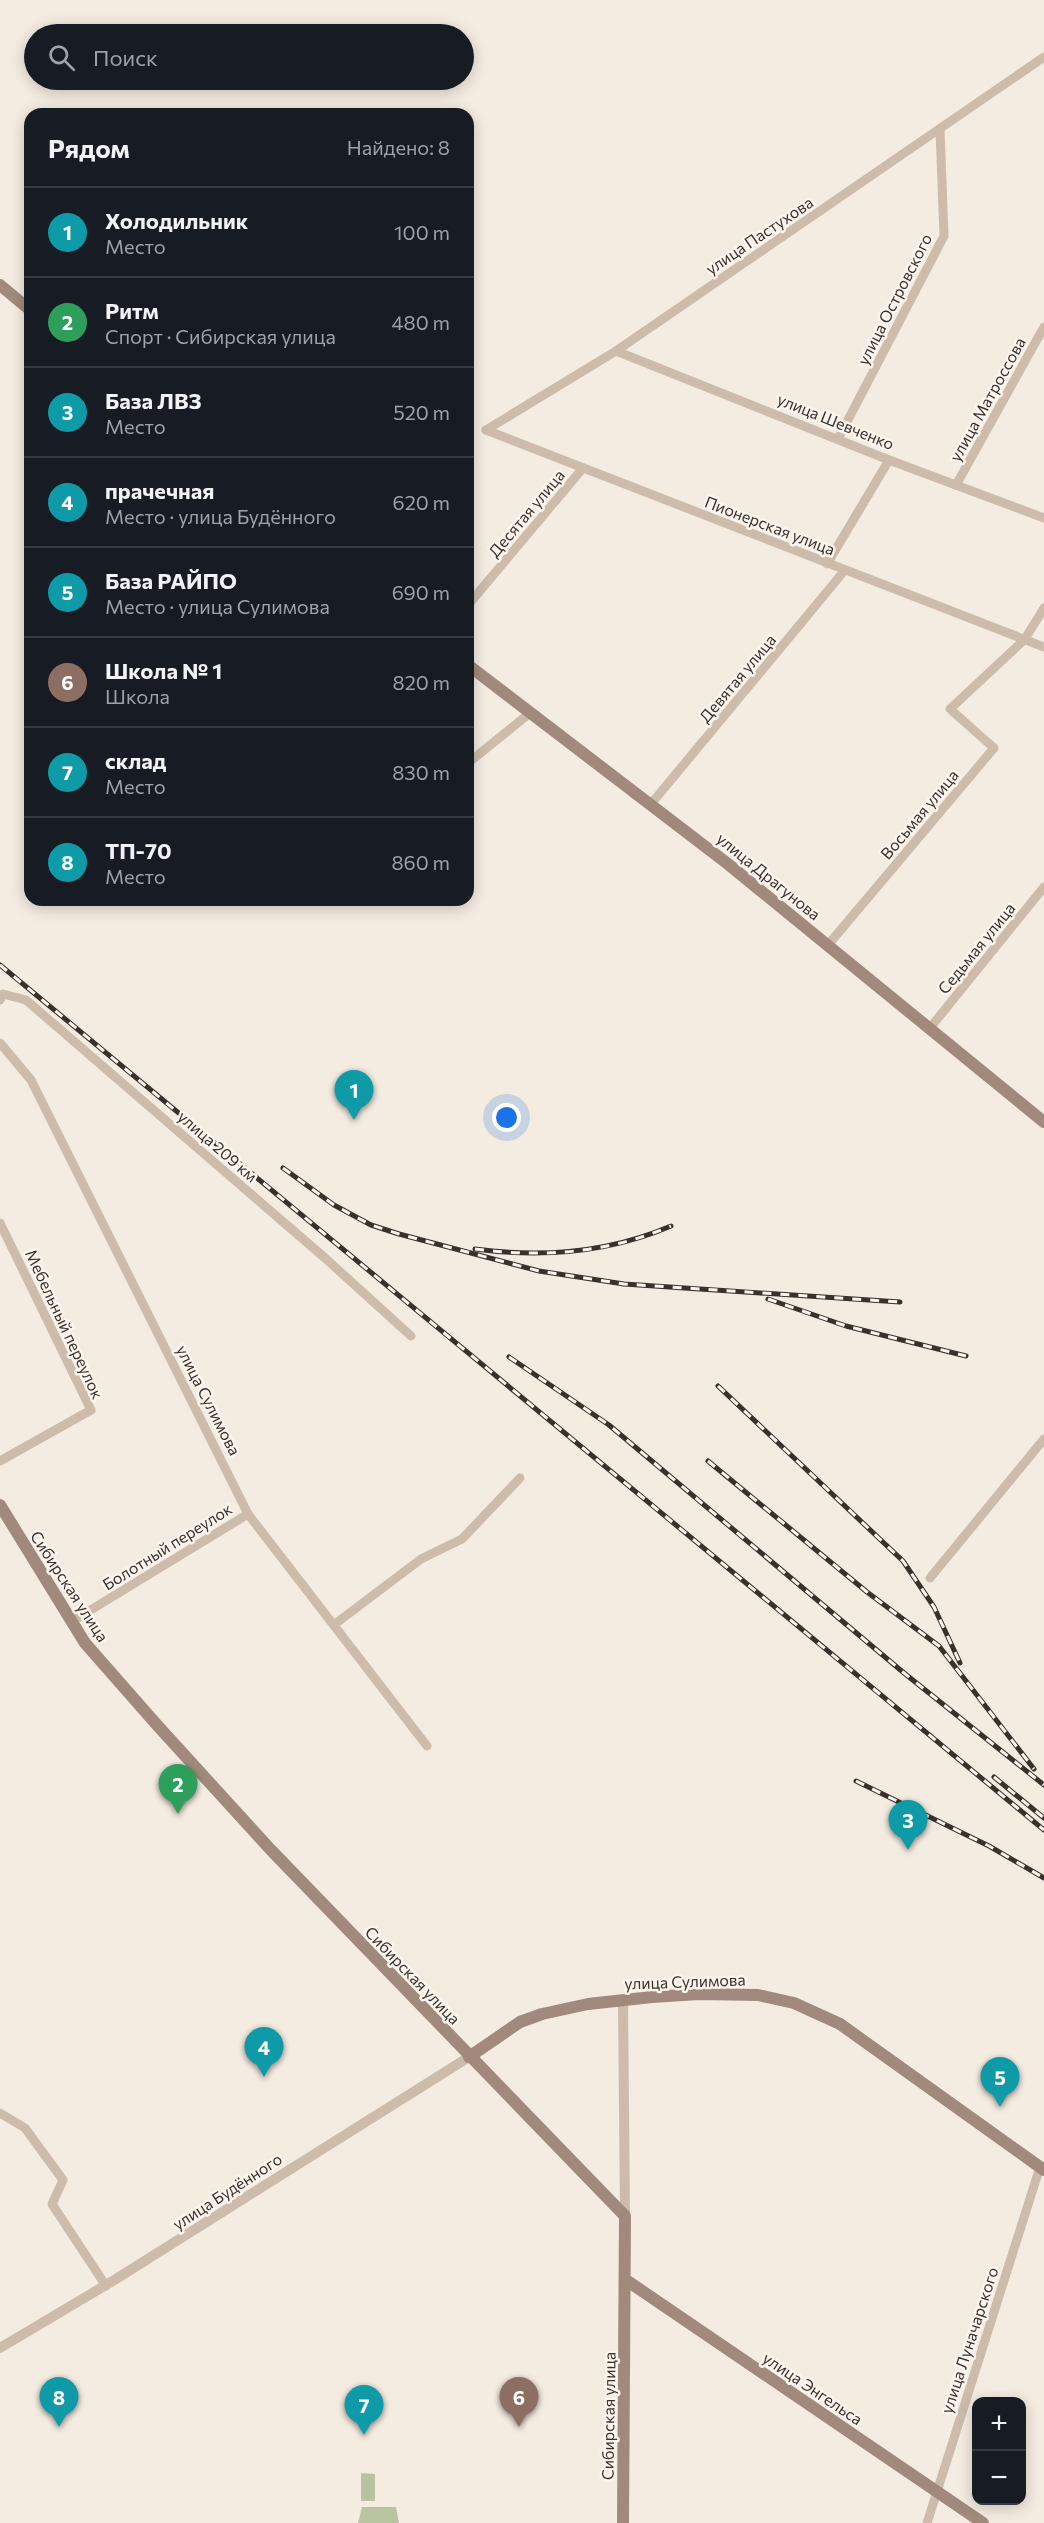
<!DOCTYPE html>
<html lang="ru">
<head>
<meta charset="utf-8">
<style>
  body { margin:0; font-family:Commissioner,sans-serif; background:#20242c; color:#f1f3f6 }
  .controls { position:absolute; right:18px; bottom:18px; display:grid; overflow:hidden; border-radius:12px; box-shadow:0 3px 15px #0003 }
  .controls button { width:54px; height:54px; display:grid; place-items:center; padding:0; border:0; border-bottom:2px solid #363941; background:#171b24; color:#f1f3f6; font:30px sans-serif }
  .you { position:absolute; left:507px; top:1118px; width:21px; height:21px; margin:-15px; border:4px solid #fff; border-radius:50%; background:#1a73e8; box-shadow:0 0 0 9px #1a73e833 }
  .badge { display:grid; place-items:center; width:39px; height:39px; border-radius:50%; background:#2563eb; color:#fff; font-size:20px; font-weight:700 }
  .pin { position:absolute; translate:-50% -50px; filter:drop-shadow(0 2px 3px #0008) }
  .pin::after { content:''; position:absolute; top:32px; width:21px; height:18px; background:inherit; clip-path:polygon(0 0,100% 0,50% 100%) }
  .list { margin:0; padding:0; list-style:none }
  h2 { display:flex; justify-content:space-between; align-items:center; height:78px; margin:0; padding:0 24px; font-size:26px }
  h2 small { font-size:20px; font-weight:400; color:#9ea1a6 }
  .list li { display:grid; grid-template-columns:39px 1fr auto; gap:18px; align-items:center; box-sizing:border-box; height:90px; padding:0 24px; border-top:2px solid #363941 }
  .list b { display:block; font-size:22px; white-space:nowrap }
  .list p { margin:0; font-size:20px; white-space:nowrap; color:#9ea1a6 }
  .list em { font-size:20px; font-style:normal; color:#9ea1a6 }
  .icon { flex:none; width:33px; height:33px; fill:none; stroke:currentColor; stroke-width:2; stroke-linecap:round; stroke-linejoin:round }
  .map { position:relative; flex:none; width:1044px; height:2523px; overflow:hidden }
  .search { position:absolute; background:#171b24; box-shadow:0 3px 15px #0003; left:24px; top:24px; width:450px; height:66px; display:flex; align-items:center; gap:15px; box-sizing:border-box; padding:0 21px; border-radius:33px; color:#9ea1a6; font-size:22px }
  .panel { position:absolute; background:#171b24; box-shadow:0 3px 15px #0003; left:24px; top:108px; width:450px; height:798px; border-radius:18px }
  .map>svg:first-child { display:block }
</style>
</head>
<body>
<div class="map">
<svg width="1044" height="2523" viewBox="0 0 1044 2523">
  <rect width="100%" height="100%" fill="#f4ebe1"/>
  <g fill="#b8c4a0">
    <polygon points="361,2473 375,2474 375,2501 361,2501"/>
    <polygon points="362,2507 396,2507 399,2523 358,2523"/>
  </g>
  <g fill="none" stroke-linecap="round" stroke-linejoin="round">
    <g stroke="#cdbbac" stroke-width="9">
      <polyline points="616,351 889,460 1044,518"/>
      <polyline points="486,430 616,351 1044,57"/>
      <polyline points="486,430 1044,647"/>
      <polyline points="839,437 944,236 940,130"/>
      <polyline points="956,485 1044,327"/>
      <polyline points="827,564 889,460"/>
      <polyline points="468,605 583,468"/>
      <polyline points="468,763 530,713"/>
      <polyline points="651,804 845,570"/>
      <polyline points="828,945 994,748 950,709 1025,639 1044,608"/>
      <polyline points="0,1000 3,994 26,1000 325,1258 411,1336"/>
      <polyline points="930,1028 1044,887"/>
      <polyline points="0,1043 31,1080 248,1514 427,1746"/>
      <polyline points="0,1223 91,1410 0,1461"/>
      <polyline points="930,1578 1044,1439"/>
      <polyline points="71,1622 248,1514"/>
      <polyline points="335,1624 421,1559 462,1539 520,1478"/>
      <polyline points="0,2113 25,2128 63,2180 52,2204 106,2286"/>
      <polyline points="927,2523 1040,2167"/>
    </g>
    <g stroke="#cdbbac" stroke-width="10">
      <polyline points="623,2000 625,2216"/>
      <polyline points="0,2348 116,2279 469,2057"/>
    </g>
    <g stroke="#a18a7d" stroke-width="12">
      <polyline points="0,285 30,310"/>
      <polyline points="468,665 728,864 1044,1122"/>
      <polyline points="0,1505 85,1643 157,1725 270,1849 625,2216 623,2523"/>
      <polyline points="469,2057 520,2022 542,2014 588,2004 652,1997 699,1994 758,1995 794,2003 840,2024 1044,2170"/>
      <polyline points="626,2280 983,2523"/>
    </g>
    <defs>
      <g id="rail">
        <polyline points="0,965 1044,1830"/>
        <polyline points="283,1168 334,1205 371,1225 399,1234 539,1271 624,1284 900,1302"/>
        <path d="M475 1249C543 1258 608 1253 671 1226"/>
        <polyline points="768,1299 846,1326 966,1356"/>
        <polyline points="509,1357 609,1425 904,1673 1044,1785"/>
        <polyline points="718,1386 903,1561 934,1607 960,1663"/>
        <polyline points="708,1461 867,1592 939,1646 1034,1769"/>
        <polyline points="994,1777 1044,1818"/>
        <polyline points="856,1781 989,1846 1044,1878"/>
      </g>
    </defs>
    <use href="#rail" stroke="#3b302b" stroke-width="5"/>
    <use href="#rail" stroke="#fbf5ee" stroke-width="3" stroke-dasharray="9" stroke-linecap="butt"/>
  </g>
  <g text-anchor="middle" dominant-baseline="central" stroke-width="5" stroke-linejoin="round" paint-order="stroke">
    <g font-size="16" fill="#3b302b" stroke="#fbf5ee">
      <text transform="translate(759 235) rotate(-34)">улица Пастухова</text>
      <text transform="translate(894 299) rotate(-63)">улица Островского</text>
      <text transform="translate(987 399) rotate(-61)">улица Матроссова</text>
      <text transform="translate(836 421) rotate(22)">улица Шевченко</text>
      <text transform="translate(526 513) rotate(-50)">Десятая улица</text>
      <text transform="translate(770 525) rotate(21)">Пионерская улица</text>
      <text transform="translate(737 678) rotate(-50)">Девятая улица</text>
      <text transform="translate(919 814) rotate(-50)">Восьмая улица</text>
      <text transform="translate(769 876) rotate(39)">улица Драгунова</text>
      <text transform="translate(976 948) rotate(-51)">Седьмая улица</text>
      <text transform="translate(218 1146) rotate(41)">улица 209 км</text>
      <text transform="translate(65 1324) rotate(65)">Мебельный переулок</text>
      <text transform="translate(209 1400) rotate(63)">улица Сулимова</text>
      <text transform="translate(167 1546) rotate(-32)">Болотный переулок</text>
      <text transform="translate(70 1586) rotate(57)">Сибирская улица</text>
      <text transform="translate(413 1975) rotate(46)">Сибирская улица</text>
      <text transform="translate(685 1981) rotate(-2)">улица Сулимова</text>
      <text transform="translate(227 2191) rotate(-33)">улица Будённого</text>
      <text transform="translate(969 2340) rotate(-72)">улица Луначарского</text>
      <text transform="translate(813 2388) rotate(34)">улица Энгельса</text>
      <text transform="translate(608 2416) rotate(-89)">Сибирская улица</text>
    </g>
  </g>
</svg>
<div class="controls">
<button>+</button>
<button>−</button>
</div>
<div class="you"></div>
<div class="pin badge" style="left:354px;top:1120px;background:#0f9aa8">1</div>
<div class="pin badge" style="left:178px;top:1814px;background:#2e9e5b">2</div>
<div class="pin badge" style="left:908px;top:1850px;background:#0f9aa8">3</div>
<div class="pin badge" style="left:264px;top:2077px;background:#0f9aa8">4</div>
<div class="pin badge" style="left:1000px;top:2107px;background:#0f9aa8">5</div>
<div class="pin badge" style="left:519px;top:2427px;background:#8d6e63">6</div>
<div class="pin badge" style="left:364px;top:2435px;background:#0f9aa8">7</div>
<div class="pin badge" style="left:59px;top:2427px;background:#0f9aa8">8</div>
<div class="search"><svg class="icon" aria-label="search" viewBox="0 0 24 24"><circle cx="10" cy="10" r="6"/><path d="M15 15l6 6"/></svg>Поиск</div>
<section class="panel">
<h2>Рядом<small>Найдено: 8</small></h2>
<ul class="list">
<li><span class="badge" style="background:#0f9aa8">1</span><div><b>Холодильник</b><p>Место</p></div><em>100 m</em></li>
<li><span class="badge" style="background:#2e9e5b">2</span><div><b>Ритм</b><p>Спорт · Сибирская улица</p></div><em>480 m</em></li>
<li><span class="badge" style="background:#0f9aa8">3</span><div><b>База ЛВЗ</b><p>Место</p></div><em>520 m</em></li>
<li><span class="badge" style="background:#0f9aa8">4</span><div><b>прачечная</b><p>Место · улица Будённого</p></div><em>620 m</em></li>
<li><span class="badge" style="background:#0f9aa8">5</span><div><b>База РАЙПО</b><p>Место · улица Сулимова</p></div><em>690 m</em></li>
<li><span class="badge" style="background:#8d6e63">6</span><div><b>Школа № 1</b><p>Школа</p></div><em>820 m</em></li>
<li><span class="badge" style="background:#0f9aa8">7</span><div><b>склад</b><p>Место</p></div><em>830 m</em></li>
<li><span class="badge" style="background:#0f9aa8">8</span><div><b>ТП-70</b><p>Место</p></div><em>860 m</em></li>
</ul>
</section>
</div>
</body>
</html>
